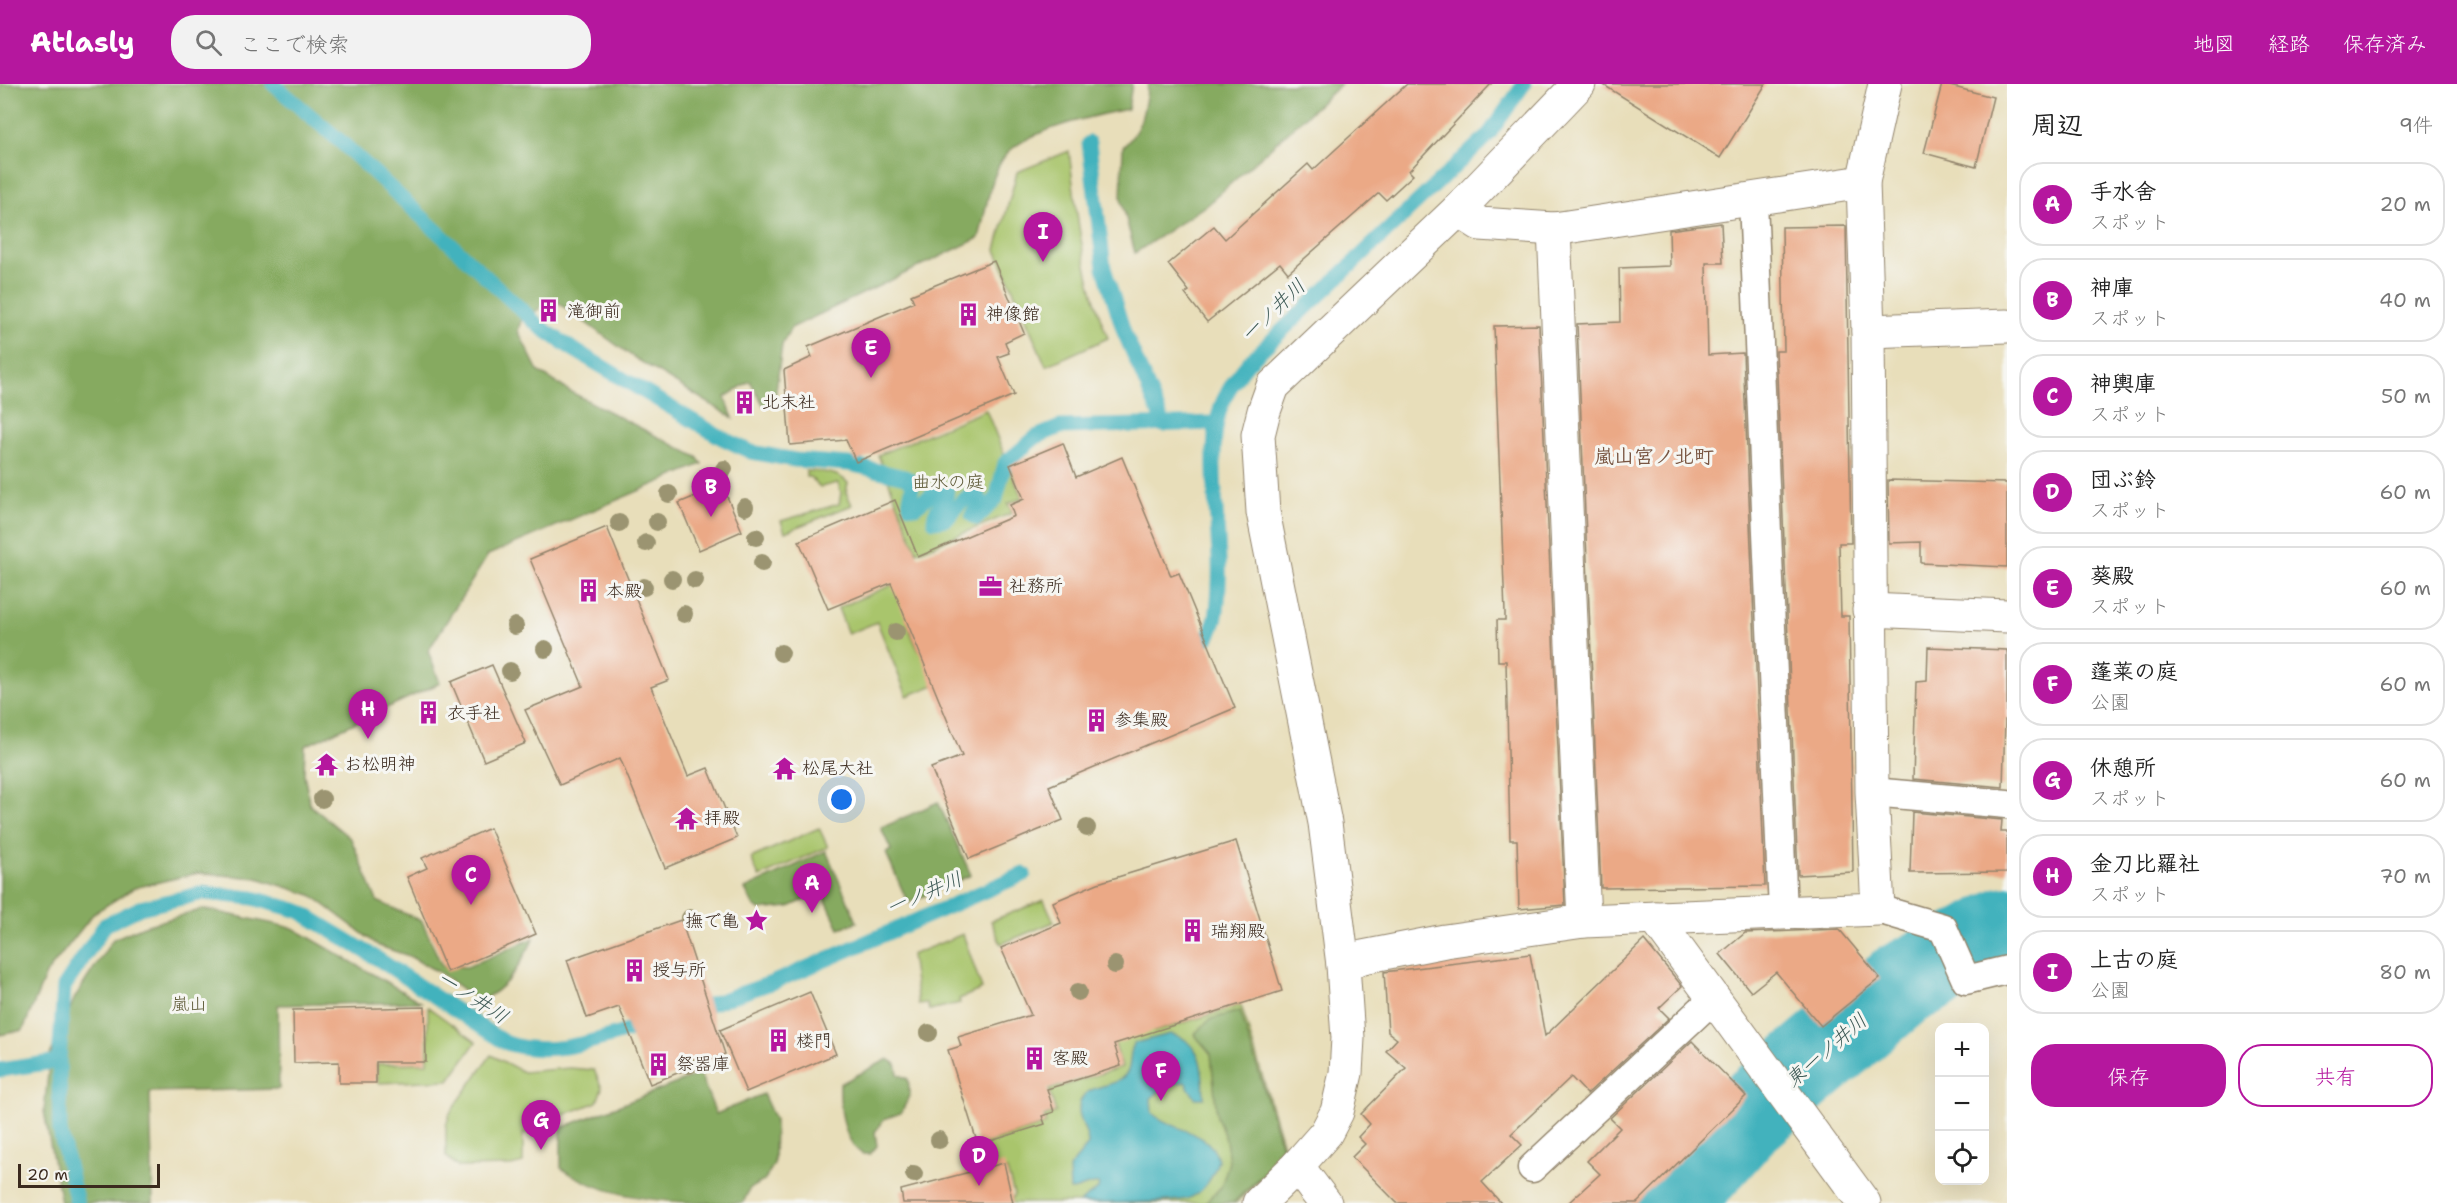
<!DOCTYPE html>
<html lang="ja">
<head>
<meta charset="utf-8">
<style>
  body { margin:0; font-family:"Shantell Sans","Klee One",sans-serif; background:#f2f2f2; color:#222 }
  .controls { position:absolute; right:18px; bottom:18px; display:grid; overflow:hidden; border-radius:12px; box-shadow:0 6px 24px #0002 }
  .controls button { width:54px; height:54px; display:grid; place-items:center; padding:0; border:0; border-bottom:2px solid #e0e0e0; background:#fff; color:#222; font:30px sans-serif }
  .scale { position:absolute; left:18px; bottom:15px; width:142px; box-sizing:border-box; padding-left:6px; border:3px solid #3b2a1e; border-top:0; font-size:16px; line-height:21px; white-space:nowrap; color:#3b2a1e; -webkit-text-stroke:4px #f6f6f2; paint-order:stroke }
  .you { position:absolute; left:842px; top:716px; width:21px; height:21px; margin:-15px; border:4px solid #fff; border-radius:50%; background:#1a73e8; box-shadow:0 0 0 9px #1a73e833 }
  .badge { display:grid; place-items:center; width:39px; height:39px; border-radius:50%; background:#b5179e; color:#fff; font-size:20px; font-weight:700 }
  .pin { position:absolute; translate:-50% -50px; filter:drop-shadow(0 2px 3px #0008) }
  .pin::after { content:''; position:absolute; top:32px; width:21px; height:18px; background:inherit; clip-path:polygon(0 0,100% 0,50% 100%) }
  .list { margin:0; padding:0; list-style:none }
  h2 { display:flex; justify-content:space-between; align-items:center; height:78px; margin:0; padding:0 24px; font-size:26px }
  h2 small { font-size:20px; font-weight:400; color:#767676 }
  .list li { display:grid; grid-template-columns:39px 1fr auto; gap:18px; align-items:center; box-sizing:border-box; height:84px; margin:0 12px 12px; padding:0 12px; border:2px solid #e0e0e0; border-radius:24px }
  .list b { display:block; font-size:22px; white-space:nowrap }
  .list p { margin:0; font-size:20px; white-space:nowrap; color:#767676 }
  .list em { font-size:20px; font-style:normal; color:#767676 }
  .actions { display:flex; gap:12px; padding:18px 24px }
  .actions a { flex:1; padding:14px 0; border:2px solid #b5179e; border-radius:24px; text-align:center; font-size:21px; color:#b5179e }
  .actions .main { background:#b5179e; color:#fff }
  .icon { flex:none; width:33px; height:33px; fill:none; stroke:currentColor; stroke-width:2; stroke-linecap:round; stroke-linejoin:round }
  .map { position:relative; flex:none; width:2007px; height:1119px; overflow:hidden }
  header { display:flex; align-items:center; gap:36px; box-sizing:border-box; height:84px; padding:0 30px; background:#b5179e; color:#fff }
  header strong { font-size:28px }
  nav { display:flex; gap:33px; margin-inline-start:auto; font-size:21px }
  .search { width:420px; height:54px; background:#f2f2f2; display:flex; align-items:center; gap:15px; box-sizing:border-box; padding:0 21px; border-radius:24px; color:#767676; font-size:22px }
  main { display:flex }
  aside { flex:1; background:#fff }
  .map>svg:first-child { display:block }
</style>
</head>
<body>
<header>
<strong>Atlasly</strong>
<div class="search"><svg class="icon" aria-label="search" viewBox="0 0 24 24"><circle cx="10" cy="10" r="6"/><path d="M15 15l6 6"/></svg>ここで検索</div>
<nav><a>地図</a><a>経路</a><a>保存済み</a></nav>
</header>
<main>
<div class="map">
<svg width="2007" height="1119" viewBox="0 0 2007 1119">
  <rect width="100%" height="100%" fill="#f6f6f2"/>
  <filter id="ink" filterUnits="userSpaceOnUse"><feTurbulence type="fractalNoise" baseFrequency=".0167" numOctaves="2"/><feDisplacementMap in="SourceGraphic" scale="12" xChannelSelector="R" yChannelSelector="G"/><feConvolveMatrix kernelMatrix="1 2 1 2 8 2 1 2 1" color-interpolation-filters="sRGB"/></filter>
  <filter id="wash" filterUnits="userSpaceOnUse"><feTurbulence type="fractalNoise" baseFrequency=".008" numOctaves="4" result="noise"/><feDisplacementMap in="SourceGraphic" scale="24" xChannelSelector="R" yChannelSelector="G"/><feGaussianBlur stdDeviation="1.35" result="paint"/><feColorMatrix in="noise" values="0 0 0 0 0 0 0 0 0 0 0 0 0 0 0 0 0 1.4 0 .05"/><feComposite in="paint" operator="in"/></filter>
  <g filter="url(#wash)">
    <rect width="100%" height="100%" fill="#e8deba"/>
    <g fill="#a9c56c" stroke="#727845" stroke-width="1.5">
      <path d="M1069 67C1077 132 1083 193 1108 254L1046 282 996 166 1017 88Z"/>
      <polygon points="986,326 1022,414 1008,420 1012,429 917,468 878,371"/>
      <path d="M806 387C821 388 837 387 848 399L846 408 852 421 785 448 781 437 839 420 841 409 838 399 820 403 810 393H806Z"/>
      <path d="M901 497C904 538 913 568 942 598L907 612 877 538 848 550 838 524Z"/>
      <polygon points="819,744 828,763 759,793 751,774"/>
      <polygon points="1044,816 1054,838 1001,860 991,837"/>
      <polygon points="963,850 982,905 959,915 960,919 929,926 927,919 918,920 911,871"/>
      <polygon points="1145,921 1154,948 1241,921 1284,1065 1275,1080 1236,1119 1011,1119 1014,1110 1007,1086 994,1089 985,1060 1046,1040 1044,1033 1056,1028 1049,1006 1122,983 1107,934"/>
      <polygon points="428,923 476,958 449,996 378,999 377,980 428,979"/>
      <polygon points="491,971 523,988 570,984 594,986 602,1004 597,1018 545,1038 541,1047 523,1050 523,1079 511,1082 458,1083 446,1072 446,1042 450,1029"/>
    </g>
    <g fill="#86aa60" stroke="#606a3f" stroke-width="1.5">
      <path d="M0 0H1132L1128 25C1097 31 1023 47 1004 73 990 92 985 131 979 154L791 244 782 261 775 314 764 322 750 297 725 313 733 334 633 273 557 218 546 217 537 227 522 233 518 247 538 287 569 307 697 373 702 380 488 471 428 567 440 599 305 662 304 690 310 721 351 755 377 817 422 837 442 882 467 883 534 854C519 882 509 904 479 917L440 889 409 872 379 862 311 811 257 794 198 789 134 804 94 829 46 890 23 946 0 951Z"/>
      <path d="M1148 0H1341L1208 120 1135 169 1121 115 1123 63C1143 45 1144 25 1148 0Z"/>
      <polygon points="938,718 971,791 908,819 886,769 891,766 881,744"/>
      <polygon points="826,767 857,838 839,844 822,808 789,823 759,826 753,821 745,805"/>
      <polygon points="204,825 293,844 421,918 278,921 279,1005 150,1008 153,1119 61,1119 44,1027 50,971 75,913 113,855 144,842"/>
      <polygon points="1240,927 1282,1064 1274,1079 1233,1119 1205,1119 1221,1103 1229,1078 1226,1056 1217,1033 1211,970 1194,950 1211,935"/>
      <path d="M888 975 896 980 898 990 908 995 910 1011 901 1029 884 1035 875 1048 877 1062 870 1070H863C843 1060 839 1019 840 1000Z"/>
      <path d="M700 990 716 1030 763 1010 775 1036 774 1080 764 1097 750 1104 743 1119C680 1119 612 1119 561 1084V1044Z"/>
    </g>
    <path fill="#43b2bd" stroke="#3f6e6e" stroke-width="1.5" d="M1170 950C1203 956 1203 987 1204 1014H1195L1185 998 1168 1001 1151 1014 1152 1029C1171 1047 1211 1046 1218 1076 1214 1092 1203 1110 1187 1115 1163 1119 1106 1119 1079 1119L1098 1105 1099 1100C1088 1098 1081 1106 1070 1106L1069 1084 1088 1061C1088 1047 1079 1038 1079 1025 1080 997 1113 1007 1126 990 1133 982 1127 969 1135 959Z"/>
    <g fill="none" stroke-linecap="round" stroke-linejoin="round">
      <g stroke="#43b2bd" stroke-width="15">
        <path d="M273 0 340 57 540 243 571 264 722 354 751 368 795 376 849 380 905 393 912 397C914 407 908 413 910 422L915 423 935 408 947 406C948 419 933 424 934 437L947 435 961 418 975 407 978 409 980 416 972 431 977 434 996 415 1005 379 1036 353 1060 343 1217 339"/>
        <polyline points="1089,59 1104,184 1124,248 1164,341"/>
        <path d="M1208 553C1218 537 1218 518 1219 500 1222 448 1204 367 1222 320 1228 304 1238 291 1249 278L1489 50 1524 0"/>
        <polyline points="690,927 774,898 1024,790"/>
        <polyline points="0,986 59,977"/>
        <path d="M77 1119 60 1047 59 977 64 903 105 841 140 824 203 809 253 814 299 827 378 875 504 958C550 976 602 954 647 941"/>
      </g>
      <polyline stroke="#43b2bd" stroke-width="86" points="1669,1119 1743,1036 1901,901 2007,845"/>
    </g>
    <g id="blocks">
      <g fill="#eba986">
        <polygon points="1407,0 1491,0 1409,87 1413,91 1386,116 1379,109 1288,189 1280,179 1207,238 1185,210 1189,207 1168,180 1214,142 1225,155 1308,80 1313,86"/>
        <polygon points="1602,0 1766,0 1720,74"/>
        <polygon points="1942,0 1993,13 1976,83 1924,69"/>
        <polygon points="1721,139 1723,179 1706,179 1708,271 1743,269 1765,802 1601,804 1577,240 1620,238 1619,184 1670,182 1669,146"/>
        <polygon points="1846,142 1851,459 1839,459 1841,532 1849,532 1853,788 1798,791 1776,267 1784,267 1782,143"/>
        <polygon points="994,177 1024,249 1005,258 1009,269 998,273 1014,311 856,378 846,356 790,361 784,286 812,273 808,263 914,218 911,211"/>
        <polygon points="1539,241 1565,821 1519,825 1517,756 1510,756 1506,577 1498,577 1497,536 1505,536 1505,529 1494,242"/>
        <polygon points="1063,359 1076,393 1122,373 1171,492 1179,489 1235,624 1049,702 1063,736 969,775 931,684 962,672 891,499 828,525 799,457 895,416 918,473 1014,432 1010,421 1024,415 1010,381"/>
        <polygon points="1888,396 2007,399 2007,483 1921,479 1921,458 1889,459"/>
        <polygon points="722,401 742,447 699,466 679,419"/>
        <polygon points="607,443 669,596 651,603 688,692 708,684 737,754 665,784 620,674 560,701 525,626 583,602 530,475"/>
        <polygon points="1928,563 2007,566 2007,636 2005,636 2003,703 1913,695 1916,598 1927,597"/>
        <polygon points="492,581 526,659 484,677 451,598"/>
        <polygon points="1912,728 2002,736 2001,748 2007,748 2007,788 1910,789"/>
        <polygon points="490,744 536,850 447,888 407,793 427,784 422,774"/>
        <polygon points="1236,757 1282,907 1114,960 1121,982 1047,1005 1054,1028 1042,1032 1045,1040 978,1061 948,966 961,962 958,953 1031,931 1001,864 1061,839 1053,818 1098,799"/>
        <polygon points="681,836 725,970 650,1000 619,923 587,934 567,876"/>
        <polygon points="1839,845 1880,894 1821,942 1776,888 1751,908 1720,870 1745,849"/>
        <polygon points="1644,856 1682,902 1659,924 1669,934 1587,1010 1571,993 1511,1050 1522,1061 1482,1098 1501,1119 1397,1119 1352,1073 1365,1060 1358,1053 1370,1040 1361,1030 1406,984 1386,967 1397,955 1388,948 1384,888 1530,870 1545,952"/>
        <polygon points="810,908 836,970 746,1008 720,946"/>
        <polygon points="425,923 426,978 376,978 376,999 339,999 339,978 294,979 293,926"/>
        <polygon points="1692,957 1746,1012 1637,1119 1568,1119 1600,1090 1587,1077 1620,1044 1610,1034"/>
        <polygon points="1004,1079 1013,1119 903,1119 901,1106"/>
      </g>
    </g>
  </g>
  <g filter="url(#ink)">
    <use href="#blocks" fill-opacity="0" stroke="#92846c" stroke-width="1.5"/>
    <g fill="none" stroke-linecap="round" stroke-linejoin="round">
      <defs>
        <g id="lane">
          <polyline points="1753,116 1783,828"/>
          <polyline points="1872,708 2007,720"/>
          <polyline points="1878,825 1943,844 1966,896 2007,886"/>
          <polyline points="1532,1084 1714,914"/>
        </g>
        <g id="street">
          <polyline points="1458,126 1480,140 1554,145 1863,98"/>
          <polyline points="1554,145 1584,837"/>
          <polyline points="1868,247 2007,242"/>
          <polyline points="1869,526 2007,532"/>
          <polyline points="1655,834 1864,1119"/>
          <polyline points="1343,881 1363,873 1445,857 1584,837 1878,825 1872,708 1868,247 1863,98 1885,0"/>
          <polyline points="1259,1119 1297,1082"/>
          <polyline points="1325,1119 1297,1082 1326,1049 1337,1028 1346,989 1348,954 1343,881 1325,739 1263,428 1258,351 1264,327 1273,302 1458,126 1579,0"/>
        </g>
      </defs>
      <use href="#lane" stroke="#92846c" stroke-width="31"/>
      <use href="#street" stroke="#92846c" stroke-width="35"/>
      <use href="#lane" stroke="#fff" stroke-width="28"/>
      <use href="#street" stroke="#fff" stroke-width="33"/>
    </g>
    <g fill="#9b9471">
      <circle cx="724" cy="385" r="9"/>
      <circle cx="669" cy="410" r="9"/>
      <circle cx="745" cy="423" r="9"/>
      <circle cx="657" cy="438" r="9"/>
      <circle cx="619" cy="439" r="9"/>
      <circle cx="756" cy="453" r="9"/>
      <circle cx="646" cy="459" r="9"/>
      <circle cx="762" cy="479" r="9"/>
      <circle cx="672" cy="495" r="9"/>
      <circle cx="695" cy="496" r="9"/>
      <circle cx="644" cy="503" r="9"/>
      <circle cx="684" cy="530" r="9"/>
      <circle cx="515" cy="542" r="9"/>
      <circle cx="896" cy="548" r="9"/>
      <circle cx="545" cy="565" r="9"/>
      <circle cx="781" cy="569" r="9"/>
      <circle cx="510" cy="587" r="9"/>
      <circle cx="322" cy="715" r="9"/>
      <circle cx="1087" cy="744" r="9"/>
      <circle cx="690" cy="834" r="9"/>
      <circle cx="1115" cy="881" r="9"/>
      <circle cx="1078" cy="908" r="9"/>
      <circle cx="929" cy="949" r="9"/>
      <circle cx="689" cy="981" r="9"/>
      <circle cx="939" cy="1056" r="9"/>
      <circle cx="914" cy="1090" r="9"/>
    </g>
  </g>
  <defs>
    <symbol id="building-bare" viewBox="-9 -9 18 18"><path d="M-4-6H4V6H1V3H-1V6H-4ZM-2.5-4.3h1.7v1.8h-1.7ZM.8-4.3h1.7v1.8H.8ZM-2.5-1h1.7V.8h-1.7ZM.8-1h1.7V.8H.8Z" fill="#b5179e" stroke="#f6f6f2" stroke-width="2.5" paint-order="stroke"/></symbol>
    <symbol id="office-bare" viewBox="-9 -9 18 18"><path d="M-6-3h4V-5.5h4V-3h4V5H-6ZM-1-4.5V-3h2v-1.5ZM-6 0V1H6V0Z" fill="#b5179e" stroke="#f6f6f2" stroke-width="2.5" paint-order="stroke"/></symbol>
    <symbol id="temple-bare" viewBox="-9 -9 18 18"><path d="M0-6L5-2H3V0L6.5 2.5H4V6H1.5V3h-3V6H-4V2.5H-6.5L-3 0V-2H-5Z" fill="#b5179e" stroke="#f6f6f2" stroke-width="2.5" paint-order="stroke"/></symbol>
    <symbol id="sight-bare" viewBox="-9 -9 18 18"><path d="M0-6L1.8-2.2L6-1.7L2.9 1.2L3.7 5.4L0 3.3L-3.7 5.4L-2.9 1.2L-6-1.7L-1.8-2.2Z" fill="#b5179e" stroke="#f6f6f2" stroke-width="2.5" paint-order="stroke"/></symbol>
  </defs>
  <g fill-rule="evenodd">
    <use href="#building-bare" x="532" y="210" width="33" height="33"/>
    <use href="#building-bare" x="952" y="214" width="33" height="33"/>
    <use href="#building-bare" x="728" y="302" width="33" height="33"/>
    <use href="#office-bare" x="974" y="486" width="33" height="33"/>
    <use href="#building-bare" x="572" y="490" width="33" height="33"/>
    <use href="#building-bare" x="412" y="612" width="33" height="33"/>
    <use href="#building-bare" x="1080" y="620" width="33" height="33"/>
    <use href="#temple-bare" x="310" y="664" width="33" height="33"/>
    <use href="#temple-bare" x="768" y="668" width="33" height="33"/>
    <use href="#temple-bare" x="670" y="718" width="33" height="33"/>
    <use href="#sight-bare" x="740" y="820" width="33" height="33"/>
    <use href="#building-bare" x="1176" y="830" width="33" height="33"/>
    <use href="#building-bare" x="618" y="870" width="33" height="33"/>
    <use href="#building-bare" x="762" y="940" width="33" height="33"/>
    <use href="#building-bare" x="1018" y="958" width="33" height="33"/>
    <use href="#building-bare" x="642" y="964" width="33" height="33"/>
  </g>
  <g text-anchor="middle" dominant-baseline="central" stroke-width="6" stroke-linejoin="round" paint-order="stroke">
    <g font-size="18" fill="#3b2a1e" stroke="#f6f6f2" text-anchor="start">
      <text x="567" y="227">滝御前</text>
      <text x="986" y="230">神像館</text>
      <text x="762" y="318">北末社</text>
      <text x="1009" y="502">社務所</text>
      <text x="606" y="507">本殿</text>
      <text x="447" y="629">衣手社</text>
      <text x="1114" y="636">参集殿</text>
      <text x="344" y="680">お松明神</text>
      <text x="802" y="684">松尾大社</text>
      <text x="704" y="734">拝殿</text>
      <text x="739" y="837" text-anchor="end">撫で亀</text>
      <text x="1211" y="847">瑞翔殿</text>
      <text x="652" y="886">授与所</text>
      <text x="796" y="957">楼門</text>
      <text x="1052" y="974">客殿</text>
      <text x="676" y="980">祭器庫</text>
    </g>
    <g font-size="18" fill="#5c5835" stroke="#f6f6f2">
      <text x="948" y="398">曲水の庭</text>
      <text x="189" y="920">嵐山</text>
    </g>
    <g font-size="20" font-style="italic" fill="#3e5a56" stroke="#f6f6f2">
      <text transform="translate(1273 226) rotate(-44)">一ノ井川</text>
      <text transform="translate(924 809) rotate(-23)">一ノ井川</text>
      <text transform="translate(473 913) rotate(33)">一ノ井川</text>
      <text transform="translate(1826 966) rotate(-41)">東一ノ井川</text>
    </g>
    <g font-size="20" font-weight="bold" fill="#795642" stroke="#f6f6f2">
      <text x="1654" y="372">嵐山宮ノ北町</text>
    </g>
  </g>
</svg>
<div class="controls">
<button>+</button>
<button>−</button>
<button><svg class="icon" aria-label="locate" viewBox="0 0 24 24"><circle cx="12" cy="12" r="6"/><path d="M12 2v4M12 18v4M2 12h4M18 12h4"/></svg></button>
</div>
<div class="scale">20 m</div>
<div class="you"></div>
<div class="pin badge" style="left:812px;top:829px">A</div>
<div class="pin badge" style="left:711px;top:433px">B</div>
<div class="pin badge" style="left:471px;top:821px">C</div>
<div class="pin badge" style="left:979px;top:1102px">D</div>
<div class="pin badge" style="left:871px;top:294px">E</div>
<div class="pin badge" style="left:1161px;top:1017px">F</div>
<div class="pin badge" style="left:541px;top:1066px">G</div>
<div class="pin badge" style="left:368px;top:655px">H</div>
<div class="pin badge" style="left:1043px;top:178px">I</div>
</div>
<aside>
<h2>周辺<small>9件</small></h2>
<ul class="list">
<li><span class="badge">A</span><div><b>手水舍</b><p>スポット</p></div><em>20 m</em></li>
<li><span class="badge">B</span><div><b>神庫</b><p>スポット</p></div><em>40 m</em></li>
<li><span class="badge">C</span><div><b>神輿庫</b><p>スポット</p></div><em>50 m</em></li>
<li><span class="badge">D</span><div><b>団ぶ鈴</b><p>スポット</p></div><em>60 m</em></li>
<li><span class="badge">E</span><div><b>葵殿</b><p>スポット</p></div><em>60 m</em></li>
<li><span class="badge">F</span><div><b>蓬莱の庭</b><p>公園</p></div><em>60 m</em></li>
<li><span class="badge">G</span><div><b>休憩所</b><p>スポット</p></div><em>60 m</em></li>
<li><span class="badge">H</span><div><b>金刀比羅社</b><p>スポット</p></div><em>70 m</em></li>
<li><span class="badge">I</span><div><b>上古の庭</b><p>公園</p></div><em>80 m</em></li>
</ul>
<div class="actions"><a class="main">保存</a><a>共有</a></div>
</aside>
</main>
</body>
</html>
